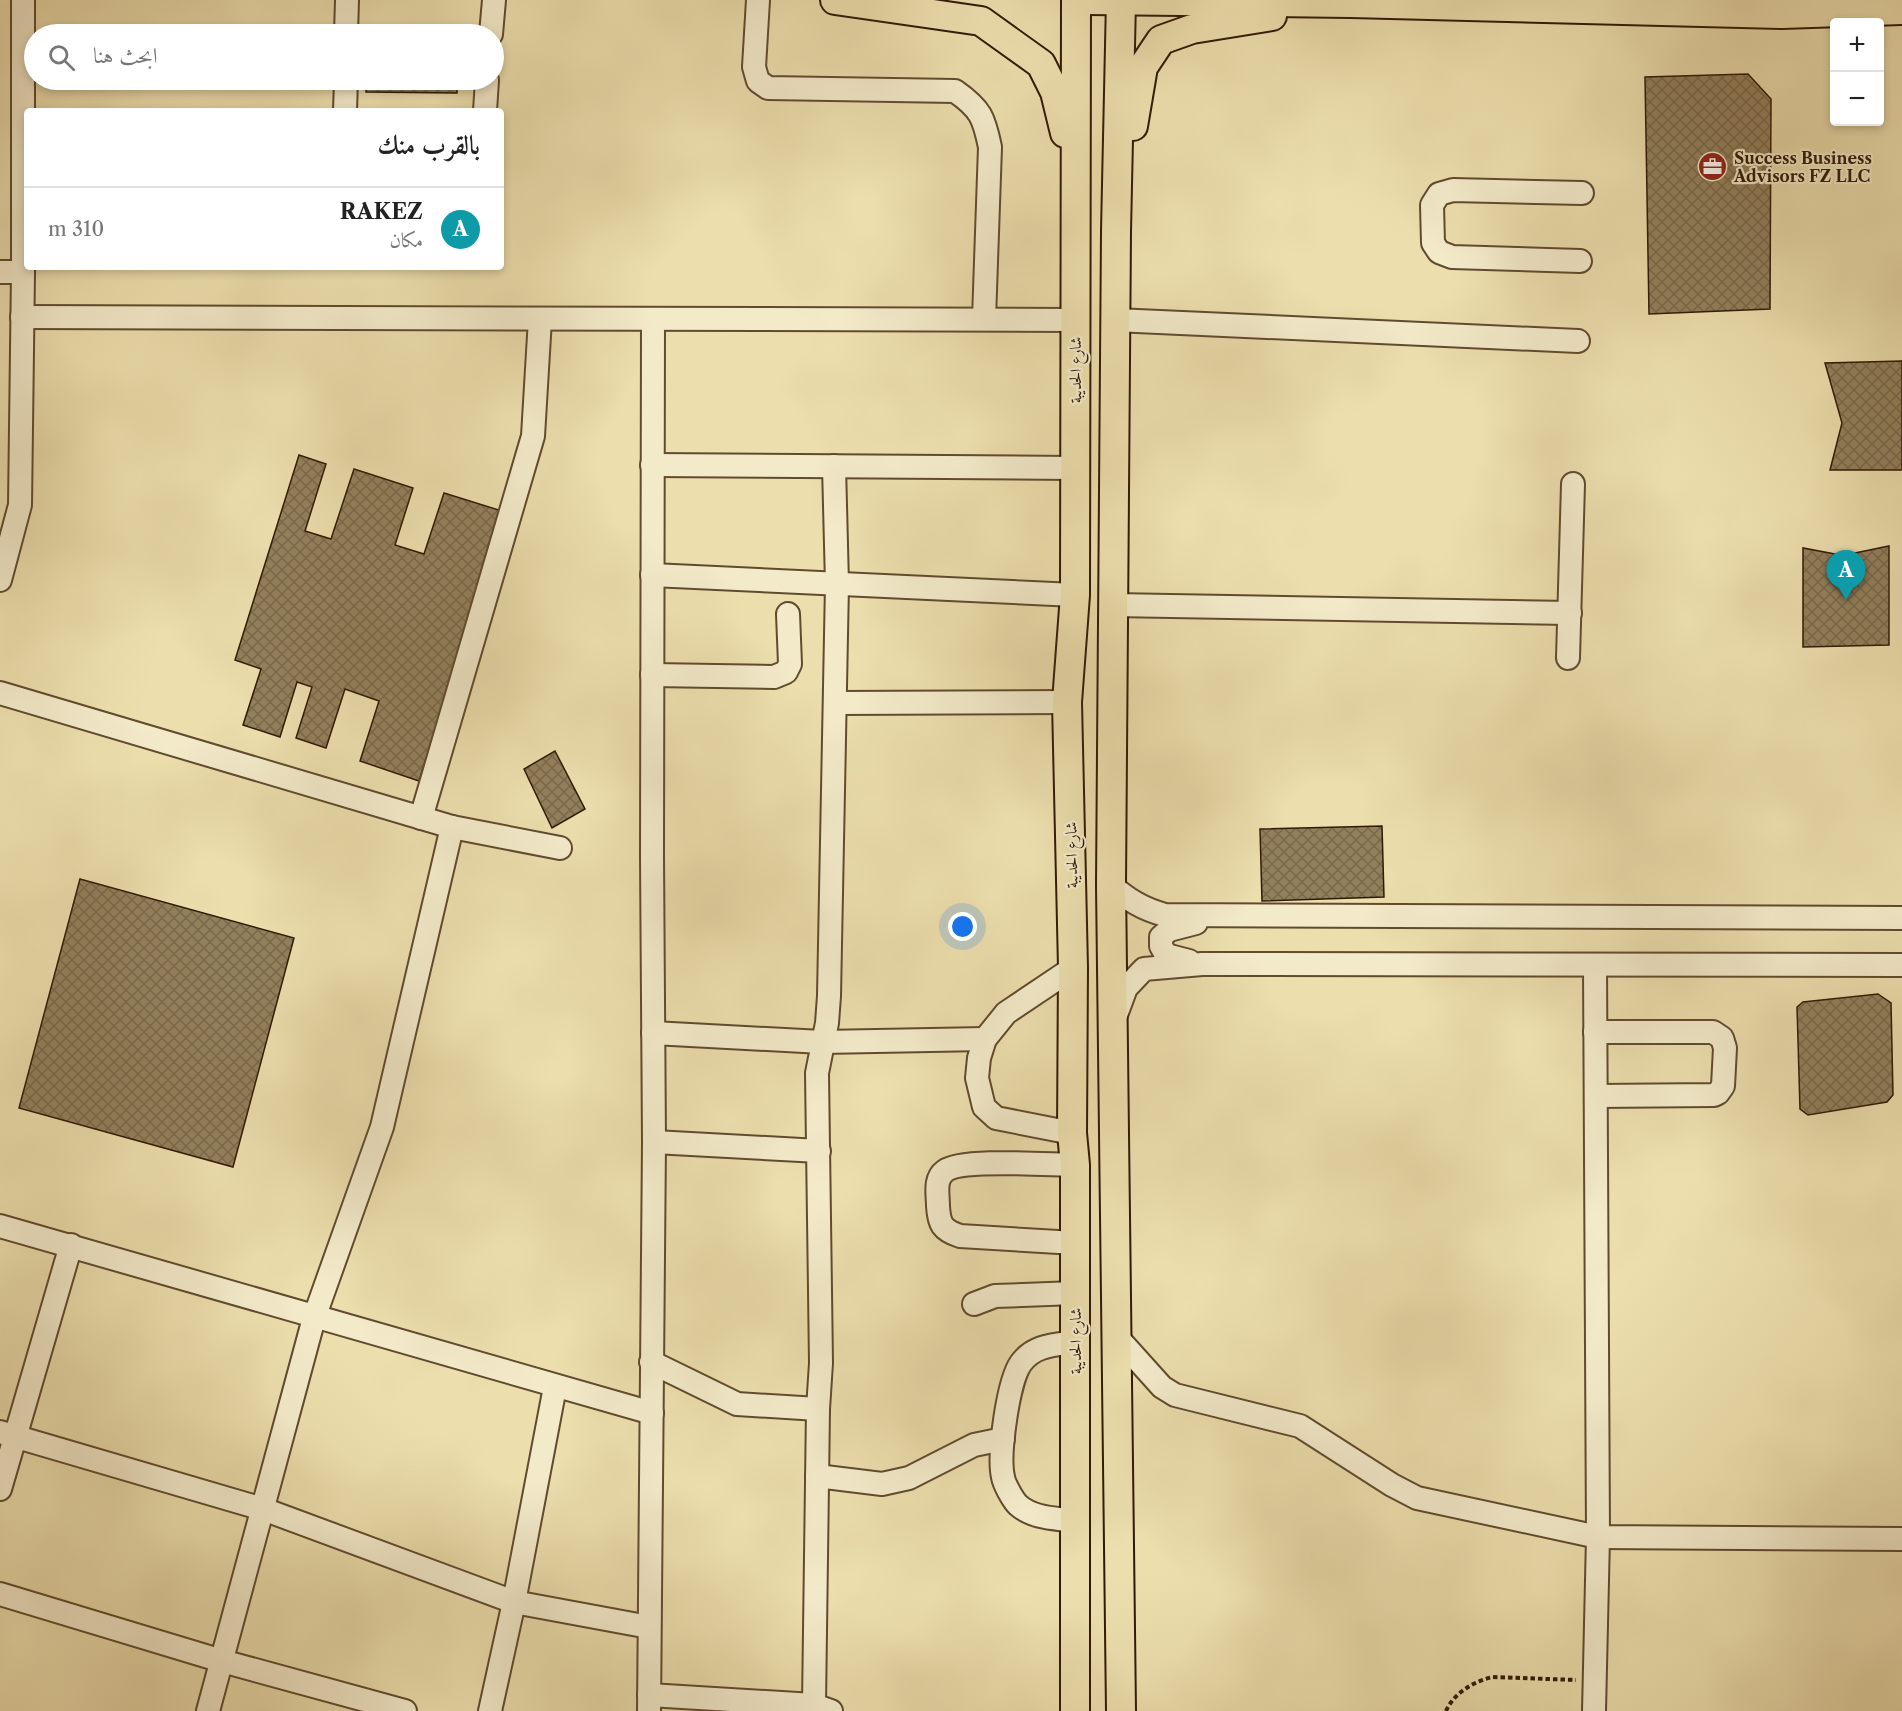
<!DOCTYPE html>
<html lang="ar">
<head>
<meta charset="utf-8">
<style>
  body { margin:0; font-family:"Libre Caslon Text",Amiri,serif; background:#f2f2f2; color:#222; direction:rtl }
  .controls { position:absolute; right:18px; top:18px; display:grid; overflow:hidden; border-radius:6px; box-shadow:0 3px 9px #0003 }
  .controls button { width:54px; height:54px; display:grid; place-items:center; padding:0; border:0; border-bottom:2px solid #e0e0e0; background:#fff; color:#222; font:30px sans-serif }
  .you { position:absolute; left:963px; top:927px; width:21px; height:21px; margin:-15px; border:4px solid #fff; border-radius:50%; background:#1a73e8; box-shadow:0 0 0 9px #1a73e833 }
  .badge { display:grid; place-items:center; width:39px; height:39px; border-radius:50%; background:#8f2418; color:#fff; font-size:20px; font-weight:700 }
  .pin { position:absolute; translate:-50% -50px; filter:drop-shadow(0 2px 3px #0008) }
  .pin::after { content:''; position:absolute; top:32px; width:21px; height:18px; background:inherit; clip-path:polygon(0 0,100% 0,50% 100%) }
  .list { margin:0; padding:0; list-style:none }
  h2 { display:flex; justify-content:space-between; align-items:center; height:78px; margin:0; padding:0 24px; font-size:26px }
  h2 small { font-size:20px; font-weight:400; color:#767676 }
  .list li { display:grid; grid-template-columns:39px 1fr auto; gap:18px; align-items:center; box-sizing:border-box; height:84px; padding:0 24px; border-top:2px solid #e0e0e0 }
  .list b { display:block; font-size:22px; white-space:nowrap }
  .list p { margin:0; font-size:20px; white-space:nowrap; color:#767676 }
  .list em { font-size:20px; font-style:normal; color:#767676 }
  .icon { flex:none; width:33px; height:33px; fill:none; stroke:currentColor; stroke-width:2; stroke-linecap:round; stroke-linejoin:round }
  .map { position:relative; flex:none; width:1902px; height:1711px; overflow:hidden; direction:ltr }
  .search { position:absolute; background:#fff; box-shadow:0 3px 9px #0003; left:24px; top:24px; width:480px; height:66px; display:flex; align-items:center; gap:15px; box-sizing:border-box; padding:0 21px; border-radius:33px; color:#767676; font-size:22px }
  .panel { position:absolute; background:#fff; box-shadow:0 3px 9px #0003; left:24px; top:108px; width:480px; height:162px; border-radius:6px; direction:rtl }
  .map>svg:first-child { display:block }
</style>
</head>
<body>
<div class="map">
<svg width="1902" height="1711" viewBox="0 0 1902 1711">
  <defs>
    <pattern id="building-cross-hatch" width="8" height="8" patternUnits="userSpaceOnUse" patternTransform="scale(1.5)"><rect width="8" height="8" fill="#92805c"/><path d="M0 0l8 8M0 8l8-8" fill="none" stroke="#78684a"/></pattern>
  </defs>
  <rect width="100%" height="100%" fill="#ecdead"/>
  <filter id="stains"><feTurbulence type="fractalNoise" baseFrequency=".00333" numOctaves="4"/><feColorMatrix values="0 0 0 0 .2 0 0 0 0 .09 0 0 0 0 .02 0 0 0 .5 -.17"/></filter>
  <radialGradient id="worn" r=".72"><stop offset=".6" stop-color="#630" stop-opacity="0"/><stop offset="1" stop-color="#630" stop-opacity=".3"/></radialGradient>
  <g fill="url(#building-cross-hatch)" stroke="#311a04" stroke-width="1.5">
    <polygon points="367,28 457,29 457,34 367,34"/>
    <polygon points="1748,74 1771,99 1770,309 1649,314 1645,77"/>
    <polygon points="366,80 457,80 457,93 366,92"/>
    <polygon points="1902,361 1902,470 1830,470 1842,423 1825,363"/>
    <polygon points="299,455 326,464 305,531 331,539 354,469 413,488 395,545 424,554 444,493 505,512 419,781 360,761 379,701 345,689 326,748 296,738 312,687 297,682 280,737 243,725 261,669 235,660"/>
    <polygon points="1889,546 1889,645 1803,647 1803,548 1835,554 1855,553"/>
    <polygon points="555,751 585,809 552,828 524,769"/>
    <polygon points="1382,826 1384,897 1262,901 1260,829"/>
    <polygon points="80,879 294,938 233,1167 19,1108"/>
    <polygon points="1878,994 1891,1003 1893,1095 1887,1102 1808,1115 1800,1109 1797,1007 1803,1002"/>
  </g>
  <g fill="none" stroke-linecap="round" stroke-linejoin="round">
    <defs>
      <g id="minor">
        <path d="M758 0 754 67 758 81 768 88 955 91C981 109 984 118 990 147L984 319"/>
        <polyline points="346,34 347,0"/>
        <polyline points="491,34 494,0"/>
        <polyline points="345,111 346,80"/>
        <polyline points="485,111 487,80"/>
        <polyline points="1580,261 1452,257 1439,252 1433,243 1432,205 1439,194 1453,190 1582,193"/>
        <polyline points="0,272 23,272"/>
        <polyline points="22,317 1075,320"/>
        <polyline points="1115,320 1578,341"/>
        <polyline points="652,465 1075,468"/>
        <polyline points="652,575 1075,595"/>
        <polyline points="0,580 20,505 23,272 23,0"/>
        <polyline points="1113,605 1570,613"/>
        <polyline points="1568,658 1573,484"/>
        <polyline points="652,675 774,677 786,672 790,664 788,614"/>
        <polyline points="0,693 452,827 560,848"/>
        <polyline points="835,703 1067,702"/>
        <polyline points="421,818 533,436 540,319"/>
        <path d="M1111 885C1128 900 1143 909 1165 915L1902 918"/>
        <polyline points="1189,961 1166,955 1161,946 1161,937 1169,930 1196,923"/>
        <polyline points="1116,1015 1126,988 1144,969 1202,964 1902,965"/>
        <polyline points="1595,1032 1713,1032 1722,1038 1725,1048 1723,1086 1718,1093 1714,1095 1596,1096"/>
        <polyline points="653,1033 822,1042 985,1039"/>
        <polyline points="1072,1133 996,1118 984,1107 977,1078 979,1058 985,1039 1006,1013 1073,968"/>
        <polyline points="654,1142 819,1151"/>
        <path d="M1075 1165C1050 1165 961 1158 945 1171 934 1179 938 1194 938 1206 939 1224 942 1230 960 1236L1075 1243"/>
        <polyline points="0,1226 652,1413"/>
        <polyline points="974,1304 995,1296 1075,1293"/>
        <polyline points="1117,1337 1162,1387 1175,1395 1300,1426 1392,1485 1417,1498 1598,1537 1902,1539"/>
        <path d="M1075 1342C1054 1345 1034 1345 1021 1363 1008 1381 998 1455 1003 1477 1004 1484 1013 1500 1018 1505 1034 1519 1055 1518 1075 1521"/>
        <polyline points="651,1362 737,1404 818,1409"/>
        <polyline points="0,1432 263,1509 514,1602 649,1627"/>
        <polyline points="817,1476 882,1484 909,1478 974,1445 1003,1439"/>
        <polyline points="0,1489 71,1245"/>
        <polyline points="0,1594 222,1661 405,1711"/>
        <polyline points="649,1695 814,1705 831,1711"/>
        <polyline points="814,1705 818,1409 821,1363 817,1073 827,1023 829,996 837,584 834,466"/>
        <polyline points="208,1711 314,1318 382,1127 452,827"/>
        <polyline points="490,1711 514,1602 555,1387"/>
        <polyline points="649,1711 654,1142 652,856 653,319"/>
        <polyline points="1594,1711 1598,1537 1595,965"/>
      </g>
      <g id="major">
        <polyline points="835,0 981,21 1041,64 1055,92 1065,133"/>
        <polyline points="1088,0 1351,3 1782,14 1902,10"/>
        <polyline points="1121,0 1116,231 1111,885 1121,1711"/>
        <polyline points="1133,126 1143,67 1161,40 1192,29 1272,16"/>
        <polyline points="1075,1711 1075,1165 1072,1133 1073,968 1067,702 1075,595 1076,0"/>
      </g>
    </defs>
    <use href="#minor" stroke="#604b2e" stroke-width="26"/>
    <use href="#major" stroke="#311a04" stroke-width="32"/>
    <path stroke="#311a04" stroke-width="4" stroke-dasharray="4.5 3" stroke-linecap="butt" d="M1446 1711C1454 1693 1474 1681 1493 1677L1576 1680"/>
    <use href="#minor" stroke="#f3eaca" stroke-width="22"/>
    <use href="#major" stroke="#ecdead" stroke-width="28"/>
  </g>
  <defs>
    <symbol id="office-disc" viewBox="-11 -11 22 22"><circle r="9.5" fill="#8f2418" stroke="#f3eaca"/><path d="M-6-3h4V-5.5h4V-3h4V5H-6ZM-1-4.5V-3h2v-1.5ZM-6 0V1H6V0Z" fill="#fff"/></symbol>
  </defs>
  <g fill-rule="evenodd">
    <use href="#office-disc" x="1696" y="150" width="33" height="33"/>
  </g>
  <g text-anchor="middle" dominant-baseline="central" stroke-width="4.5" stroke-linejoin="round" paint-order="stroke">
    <g font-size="16" font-weight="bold" fill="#311a04" stroke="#f3eaca" text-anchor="start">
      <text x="1734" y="158">Success Business<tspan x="1734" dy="18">Advisors FZ LLC</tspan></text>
    </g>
    <g font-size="16" fill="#311a04" stroke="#f3eaca">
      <text transform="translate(1075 370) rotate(-90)">شارع الحديبة</text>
      <text transform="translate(1071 855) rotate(-91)">شارع الحديبة</text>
      <text transform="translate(1075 1341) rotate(-90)">شارع الحديبة</text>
    </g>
  </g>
  <rect width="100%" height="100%" filter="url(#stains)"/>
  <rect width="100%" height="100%" fill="url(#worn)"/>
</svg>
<div class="controls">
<button>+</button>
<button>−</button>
</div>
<div class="you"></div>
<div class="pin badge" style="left:1846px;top:600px;background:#0f9aa8">A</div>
<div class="search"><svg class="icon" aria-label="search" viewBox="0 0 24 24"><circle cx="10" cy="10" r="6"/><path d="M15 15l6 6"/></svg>ابحث هنا</div>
<section class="panel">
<h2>بالقرب منك<small></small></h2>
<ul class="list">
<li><span class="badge" style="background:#0f9aa8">A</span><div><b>RAKEZ</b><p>مكان</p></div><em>310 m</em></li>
</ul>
</section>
</div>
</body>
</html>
